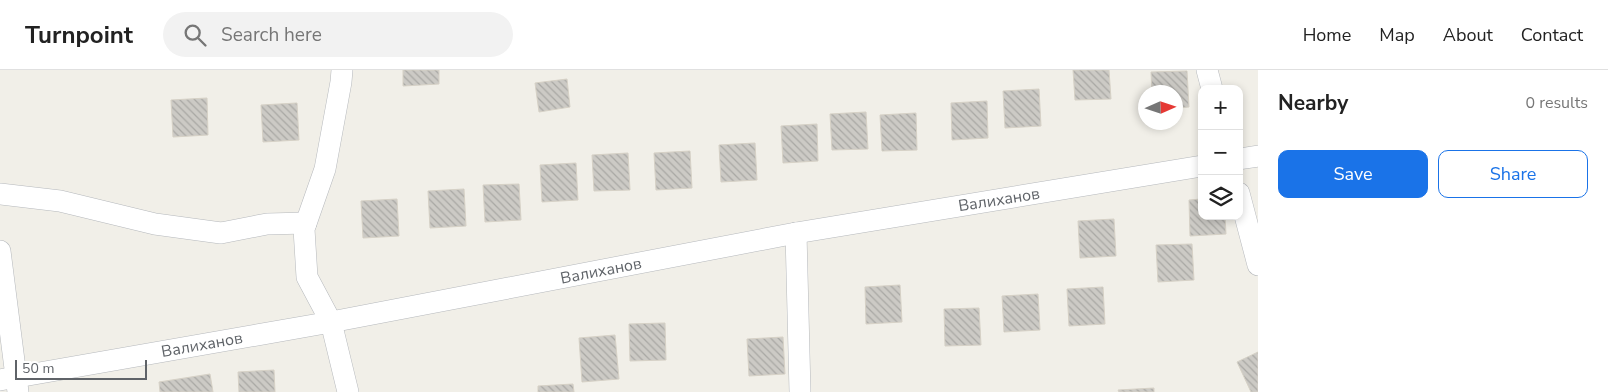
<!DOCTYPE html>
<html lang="en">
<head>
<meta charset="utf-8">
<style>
  body { margin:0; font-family:"Nunito Sans",sans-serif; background:#f2f2f2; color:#222 }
  .controls { position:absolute; right:15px; top:15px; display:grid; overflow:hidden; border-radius:10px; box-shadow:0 2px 8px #0003 }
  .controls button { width:45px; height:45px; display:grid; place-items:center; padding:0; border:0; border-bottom:1px solid #e0e0e0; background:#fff; color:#222; font:25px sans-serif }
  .compass { position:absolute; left:1138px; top:15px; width:45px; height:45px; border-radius:50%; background:#fff; box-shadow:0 2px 8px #0003; rotate:87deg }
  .scale { position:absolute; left:15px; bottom:12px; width:132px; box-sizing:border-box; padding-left:5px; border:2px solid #5f6368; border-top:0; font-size:14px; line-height:18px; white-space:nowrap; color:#5f6368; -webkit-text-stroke:4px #fff; paint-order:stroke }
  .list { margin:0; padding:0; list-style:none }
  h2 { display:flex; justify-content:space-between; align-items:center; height:65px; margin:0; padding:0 20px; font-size:21px }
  h2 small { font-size:16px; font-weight:400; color:#767676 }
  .actions { display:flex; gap:10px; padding:15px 20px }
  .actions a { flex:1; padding:11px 0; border:1px solid #1a73e8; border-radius:10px; text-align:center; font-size:18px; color:#1a73e8 }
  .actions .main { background:#1a73e8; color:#fff }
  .icon { flex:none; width:28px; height:28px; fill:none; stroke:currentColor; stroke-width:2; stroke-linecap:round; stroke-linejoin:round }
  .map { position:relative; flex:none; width:1258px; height:322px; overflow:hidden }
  header { display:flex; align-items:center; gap:30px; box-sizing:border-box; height:70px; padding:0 25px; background:#fff; border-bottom:1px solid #e0e0e0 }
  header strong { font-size:24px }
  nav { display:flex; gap:28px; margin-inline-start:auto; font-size:18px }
  .search { width:350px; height:45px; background:#f2f2f2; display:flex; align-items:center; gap:12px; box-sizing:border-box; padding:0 18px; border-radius:28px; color:#767676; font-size:19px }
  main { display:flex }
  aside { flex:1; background:#fff }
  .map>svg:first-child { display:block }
</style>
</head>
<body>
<header>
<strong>Turnpoint</strong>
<div class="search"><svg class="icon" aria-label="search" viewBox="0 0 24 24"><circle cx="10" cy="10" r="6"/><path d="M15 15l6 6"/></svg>Search here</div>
<nav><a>Home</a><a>Map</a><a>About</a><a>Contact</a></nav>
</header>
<main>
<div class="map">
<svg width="1258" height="322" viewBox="0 0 1258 322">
  <defs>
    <pattern id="building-back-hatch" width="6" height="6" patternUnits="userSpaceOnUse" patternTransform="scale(1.25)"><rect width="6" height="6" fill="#cccac5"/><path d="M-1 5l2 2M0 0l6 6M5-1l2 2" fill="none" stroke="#a9a8a4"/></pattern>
  </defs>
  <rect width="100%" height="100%" fill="#f1efe8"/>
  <g fill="url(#building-back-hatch)" stroke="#d6d1c6">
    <polygon points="403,0 439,0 439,14 403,16"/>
    <polygon points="1073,0 1109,0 1111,29 1075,30"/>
    <polygon points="1187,1 1189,37 1176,38 1176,22 1152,22 1151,2"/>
    <polygon points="567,9 570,37 539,42 535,13"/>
    <polygon points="1039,19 1041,56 1005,58 1003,21"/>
    <polygon points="207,28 208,65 173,67 171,30"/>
    <polygon points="987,31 988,68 952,70 951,33"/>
    <polygon points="297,33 299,70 263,72 261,35"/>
    <polygon points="866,42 868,79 832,80 830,44"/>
    <polygon points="916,43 917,80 882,81 880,45"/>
    <polygon points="817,54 818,91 783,93 781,56"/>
    <polygon points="755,73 757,110 721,112 719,75"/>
    <polygon points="690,81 692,118 656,120 654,83"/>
    <polygon points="628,83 630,120 594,121 592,85"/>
    <polygon points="576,93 578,130 542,132 540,95"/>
    <polygon points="519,114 521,150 485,152 483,115"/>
    <polygon points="464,119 466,156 430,158 428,121"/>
    <polygon points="397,129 399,166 363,168 361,131"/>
    <polygon points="1202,129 1202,146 1225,146 1226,164 1190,166 1189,130"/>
    <polygon points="1114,149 1116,186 1080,188 1078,151"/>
    <polygon points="1192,174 1194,210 1158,212 1156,175"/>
    <polygon points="900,215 902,252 866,254 865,217"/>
    <polygon points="1103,217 1105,254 1069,256 1067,219"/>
    <polygon points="1038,224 1040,260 1004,262 1002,226"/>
    <polygon points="979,238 981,275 945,276 944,239"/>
    <polygon points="665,253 666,290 630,291 629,254"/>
    <polygon points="615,265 619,309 582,312 579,268"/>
    <polygon points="783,267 785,304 749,306 747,269"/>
    <polygon points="1258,282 1258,322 1251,322 1237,292"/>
    <polygon points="274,300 275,322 239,322 238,302"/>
    <polygon points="210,304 213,322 160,322 159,312"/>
    <polygon points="573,314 574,322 538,322 538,316"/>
    <polygon points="1154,318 1154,322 1119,322 1118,320"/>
  </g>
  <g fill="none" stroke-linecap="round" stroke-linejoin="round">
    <defs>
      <g id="street">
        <polyline points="342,0 341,12 325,99 304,159 307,207 331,252 348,322"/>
        <polyline points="1207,0 1212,19"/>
        <polyline points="1239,89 1258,86"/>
        <polyline points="1239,123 1258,195"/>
        <polyline points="0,124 60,131 155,154 221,163 267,154 306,153"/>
        <polyline points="796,163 800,322"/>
        <polyline points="0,181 18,322"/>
        <polyline points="0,310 331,252 796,163 1202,96"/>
      </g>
    </defs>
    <use href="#street" stroke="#b5b8bc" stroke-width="22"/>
    <use href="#street" stroke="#fff" stroke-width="21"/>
  </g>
  <g text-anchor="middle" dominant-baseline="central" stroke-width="5" stroke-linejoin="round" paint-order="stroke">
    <g font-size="16" fill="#5f6368" stroke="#fff">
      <text transform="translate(999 130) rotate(-9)">Валиханов</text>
      <text transform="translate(601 201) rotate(-11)">Валиханов</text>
      <text transform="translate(202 275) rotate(-10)">Валиханов</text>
    </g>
  </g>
</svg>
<div class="controls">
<button>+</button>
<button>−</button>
<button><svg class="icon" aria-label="layers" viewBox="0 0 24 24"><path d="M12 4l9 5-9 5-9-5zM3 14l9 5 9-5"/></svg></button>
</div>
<svg class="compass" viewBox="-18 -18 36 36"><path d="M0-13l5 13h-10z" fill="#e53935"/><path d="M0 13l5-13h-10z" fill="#767676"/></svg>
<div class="scale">50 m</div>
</div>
<aside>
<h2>Nearby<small>0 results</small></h2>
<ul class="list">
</ul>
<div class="actions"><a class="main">Save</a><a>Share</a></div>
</aside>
</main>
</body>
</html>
